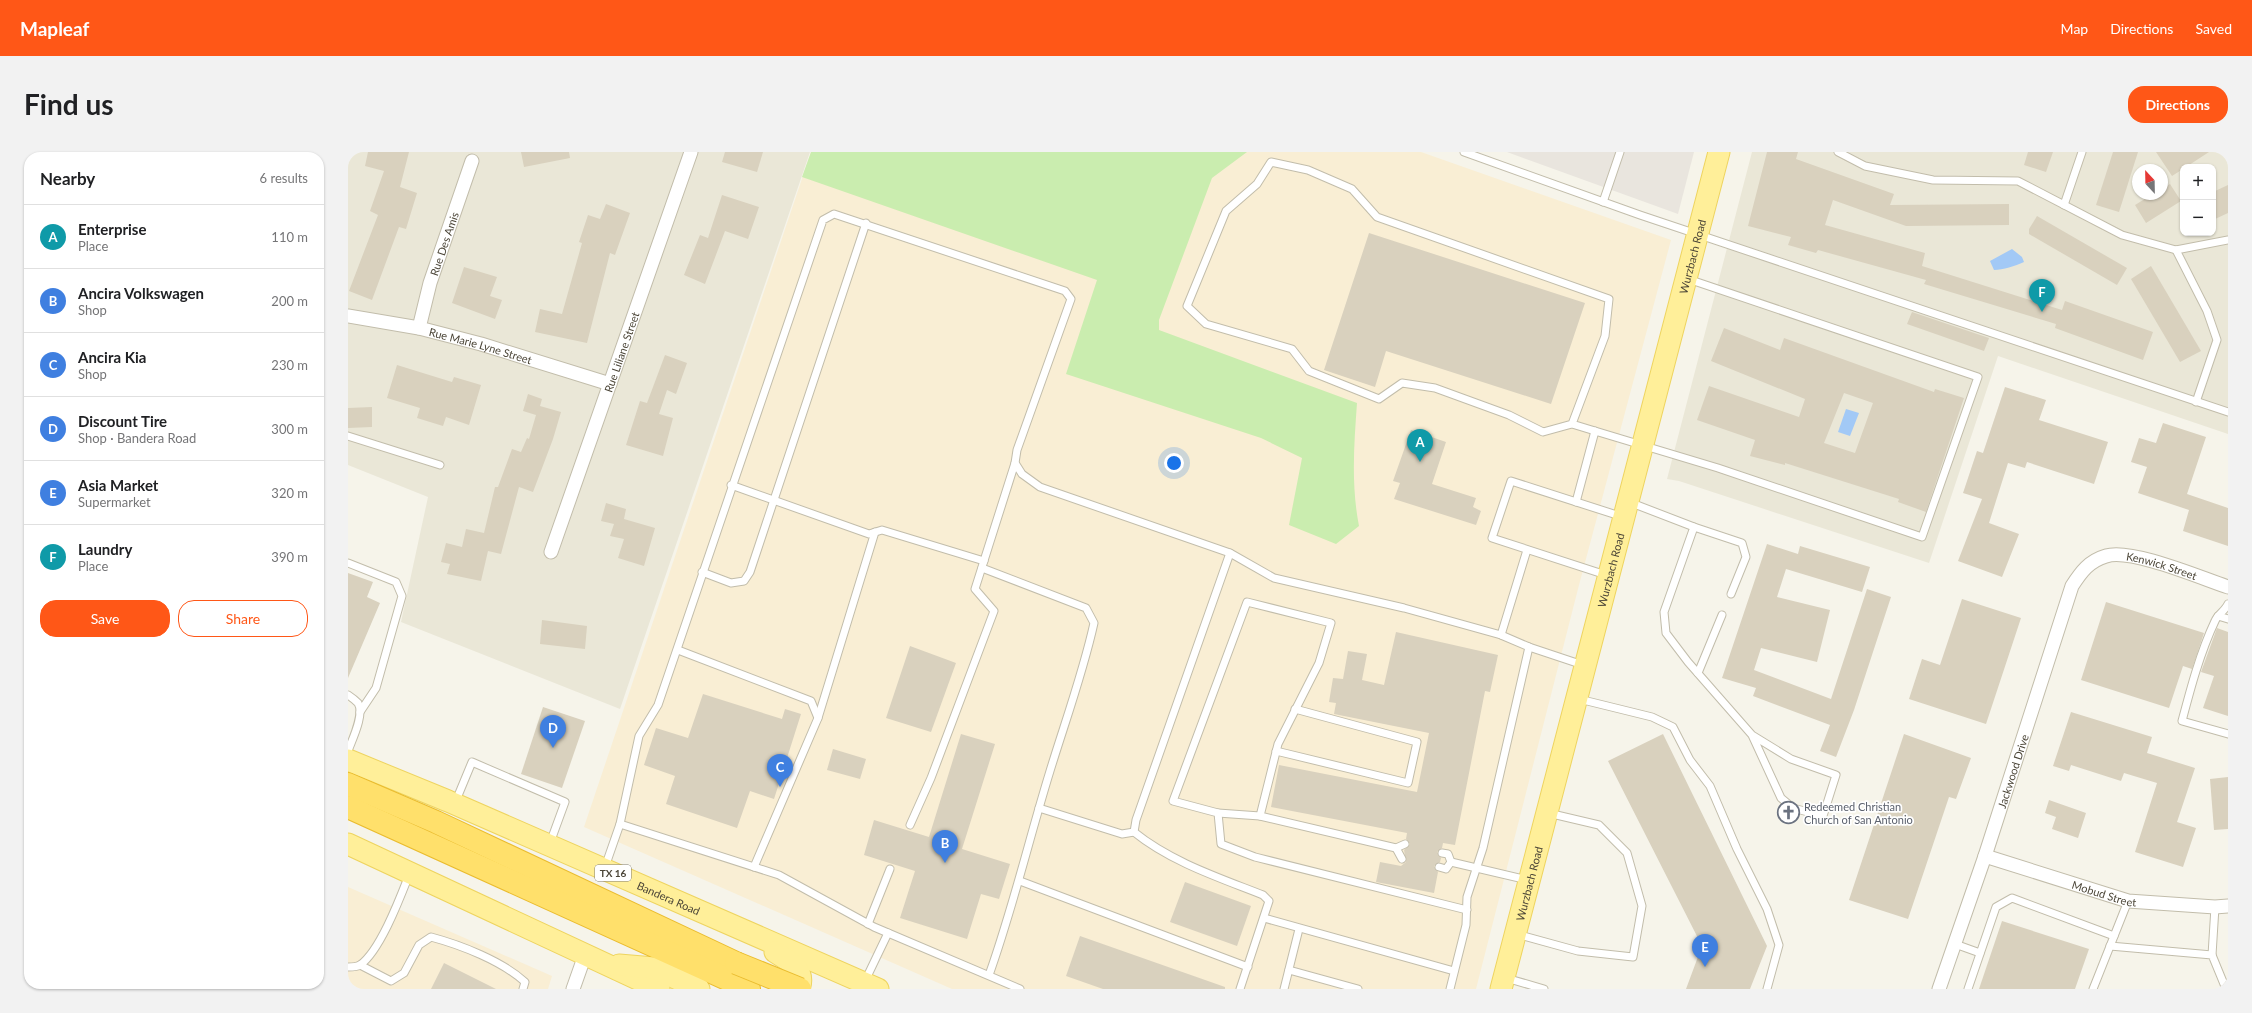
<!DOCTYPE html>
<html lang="en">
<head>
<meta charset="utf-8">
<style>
  body { margin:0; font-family:Lato,sans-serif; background:#f2f2f2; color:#202124 }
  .controls { position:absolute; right:12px; top:12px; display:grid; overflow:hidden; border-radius:8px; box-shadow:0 1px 3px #0004 }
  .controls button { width:36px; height:36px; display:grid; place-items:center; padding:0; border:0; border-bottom:1px solid #e0e0e0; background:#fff; color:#202124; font:20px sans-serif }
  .compass { position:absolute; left:1784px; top:12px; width:36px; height:36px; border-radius:50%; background:#fff; box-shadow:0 1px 3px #0004; rotate:338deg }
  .you { position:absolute; left:826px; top:311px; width:14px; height:14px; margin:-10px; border:3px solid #fff; border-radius:50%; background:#1a73e8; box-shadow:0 0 0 6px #1a73e833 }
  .badge { display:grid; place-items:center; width:26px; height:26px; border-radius:50%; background:#ff5717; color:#fff; font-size:13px; font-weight:700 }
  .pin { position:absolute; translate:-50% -33px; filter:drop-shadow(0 1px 2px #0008) }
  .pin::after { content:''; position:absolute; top:21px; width:14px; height:12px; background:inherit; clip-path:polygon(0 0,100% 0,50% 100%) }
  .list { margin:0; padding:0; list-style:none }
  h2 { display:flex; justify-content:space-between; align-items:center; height:52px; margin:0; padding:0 16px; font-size:17px }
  h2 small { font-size:13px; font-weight:400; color:#757577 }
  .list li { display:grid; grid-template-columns:26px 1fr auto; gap:12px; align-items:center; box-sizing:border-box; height:64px; padding:0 16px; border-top:1px solid #e0e0e0 }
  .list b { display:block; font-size:15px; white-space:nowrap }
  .list p { margin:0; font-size:13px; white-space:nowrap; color:#757577 }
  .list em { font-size:13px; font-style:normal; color:#757577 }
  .actions { display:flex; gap:8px; padding:12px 16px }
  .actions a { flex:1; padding:9px 0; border:1px solid #ff5717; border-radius:16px; text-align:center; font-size:14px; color:#ff5717 }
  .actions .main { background:#ff5717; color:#fff }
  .map { position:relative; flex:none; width:1880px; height:837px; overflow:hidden; border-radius:16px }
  header { display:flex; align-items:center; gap:24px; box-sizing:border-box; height:56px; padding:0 20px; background:#ff5717; color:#fff }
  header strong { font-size:19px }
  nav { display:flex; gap:22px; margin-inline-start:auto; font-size:14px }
  .intro { display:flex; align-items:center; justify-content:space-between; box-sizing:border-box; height:96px; padding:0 24px }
  h1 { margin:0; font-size:28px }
  .button { padding:10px 18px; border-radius:16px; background:#ff5717; color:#fff; font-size:14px; font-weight:700 }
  main { display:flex; gap:24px; padding:0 24px }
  aside { flex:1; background:#fff; border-radius:16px; box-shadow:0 1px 3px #0004 }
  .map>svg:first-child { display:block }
</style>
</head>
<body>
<header>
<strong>Mapleaf</strong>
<nav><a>Map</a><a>Directions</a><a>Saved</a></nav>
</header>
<div class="intro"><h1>Find us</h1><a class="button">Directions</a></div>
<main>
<aside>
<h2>Nearby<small>6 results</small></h2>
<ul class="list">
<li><span class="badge" style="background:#0f9aa8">A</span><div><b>Enterprise</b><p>Place</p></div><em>110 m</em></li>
<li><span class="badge" style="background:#3f7fe0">B</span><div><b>Ancira Volkswagen</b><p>Shop</p></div><em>200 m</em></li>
<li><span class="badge" style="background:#3f7fe0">C</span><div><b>Ancira Kia</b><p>Shop</p></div><em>230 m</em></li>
<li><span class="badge" style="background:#3f7fe0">D</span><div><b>Discount Tire</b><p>Shop · Bandera Road</p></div><em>300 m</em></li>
<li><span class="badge" style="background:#3f7fe0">E</span><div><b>Asia Market</b><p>Supermarket</p></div><em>320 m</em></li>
<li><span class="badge" style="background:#0f9aa8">F</span><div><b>Laundry</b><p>Place</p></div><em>390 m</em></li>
</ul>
<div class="actions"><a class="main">Save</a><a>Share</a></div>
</aside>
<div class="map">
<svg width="1880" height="837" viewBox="0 0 1880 837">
  <rect width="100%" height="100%" fill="#f6f4ea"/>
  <g fill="#eae7d7" fill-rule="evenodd">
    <polygon points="0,0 462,0 272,557 53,470 80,345 0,313"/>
    <path d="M1404 0H1880V282L1650 204 1581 411 1331 329 1319 327ZM1835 15H1865V81H1835ZM1790 18H1814V42H1790Z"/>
  </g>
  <g fill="#f9eed4">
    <polygon points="463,0 1073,0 1323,88 1231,433 1128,837 604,837 236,675"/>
    <polygon points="0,735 204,824 200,837 0,837"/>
  </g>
  <polygon fill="#e9e5de" points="1159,0 1346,0 1330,62"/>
  <path fill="#caedaf" d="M463 0H899L864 26 811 168V178L1009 251C1006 293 1003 333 1011 374L988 392 941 373 954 306 913 286 718 222 749 128 454 25Z"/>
  <g fill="#a2c9f6">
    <path d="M1664 97 1674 105 1676 110C1667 114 1655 118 1646 118L1642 109Z"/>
    <polygon points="1498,257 1511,261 1502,284 1490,280"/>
  </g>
  <g fill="#d9d1be" fill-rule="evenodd">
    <polygon points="20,0 61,0 52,35 69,41 58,77 51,75 24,148 1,139 30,63 22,59 36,19 17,14"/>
    <polygon points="173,0 221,0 222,6 176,15"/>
    <polygon points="377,0 415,0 409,20 374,10"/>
    <polygon points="1419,0 1450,0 1448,7 1546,42 1542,53 1661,52 1661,73 1558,74 1485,48 1477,73 1577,101 1574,114 1714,158 1717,149 1805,180 1795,208 1707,176 1708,172 1576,132 1578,128 1470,98 1468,101 1440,93 1443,85 1400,74"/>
    <polygon points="1680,0 1705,0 1698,20 1676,13"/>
    <polygon points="1765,0 1790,0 1771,60 1748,53"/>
    <polygon points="1808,0 1861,0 1838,15 1835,15 1835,17 1824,24"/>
    <polygon points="1822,32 1833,49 1798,71 1787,53 1805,42 1814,42 1814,37"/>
    <polygon points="1880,33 1880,61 1865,68 1865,40"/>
    <polygon points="374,43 411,55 400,87 377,79 357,132 336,123 352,83 360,86"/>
    <polygon points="258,52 282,61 267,103 262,101 239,191 187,180 192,157 214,162 234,91 231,90 240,63 252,67"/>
    <polygon points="1689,64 1779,116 1769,133 1681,82 1681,77"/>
    <polygon points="1021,81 1237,151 1203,252 1038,199 1027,235 976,218"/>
    <polygon points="1803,114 1853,199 1832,210 1783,127"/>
    <polygon points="116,115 149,125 142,144 154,148 147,167 104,151"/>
    <polygon points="1564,160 1641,186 1636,199 1559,172"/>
    <path d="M1376 176 1432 198 1436 186 1586 240 1587 237 1616 246 1578 360 1550 350 1551 347 1437 311V313L1402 304 1407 288 1349 268 1361 234 1451 265 1457 247 1363 209ZM1496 241 1525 251 1507 301 1476 291Z"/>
    <polygon points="317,203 339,211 328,242 319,238 311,262 325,266 315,304 278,293 292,249 299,251"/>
    <polygon points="49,213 104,230 106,225 133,233 121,273 98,265 95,274 69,266 72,256 39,246"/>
    <polygon points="1657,235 1698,248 1691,268 1760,290 1746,332 1679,310 1677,316 1660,311 1641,371 1671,382 1654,425 1610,409 1634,347 1615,341 1629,299 1635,301"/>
    <polygon points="180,242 194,247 192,254 213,260 205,287 185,340 171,335 153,402 140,399 133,429 99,422 102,412 93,410 98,391 114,395 118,377 136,381 147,335 150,335 164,297 173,300 179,286 181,287 188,263 175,259"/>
    <polygon points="24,255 24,275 0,276 0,256"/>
    <polygon points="1815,271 1858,285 1839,342 1880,356 1880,394 1835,379 1841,358 1790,341 1799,315 1783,310 1791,286 1808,291"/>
    <polygon points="1063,278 1098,290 1084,332 1128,346 1125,355 1133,359 1128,373 1046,347 1052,331 1045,329"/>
    <polygon points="258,351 278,357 276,367 307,376 296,414 270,406 276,387 262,384 266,372 253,369"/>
    <polygon points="1419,392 1450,402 1452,394 1522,415 1514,440 1438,417 1429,445 1482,458 1469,510 1413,496 1406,518 1483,547 1519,437 1543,445 1506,558 1488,605 1472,599 1482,573 1405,544 1408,536 1374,526"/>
    <polygon points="0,421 25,430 19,445 32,451 0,526"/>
    <polygon points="1614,447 1673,466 1638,572 1561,547 1574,507 1592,513"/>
    <polygon points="1758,450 1856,481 1844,517 1835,514 1821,556 1733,528"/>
    <polygon points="194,468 239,474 237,497 192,492"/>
    <polygon points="1869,476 1880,480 1880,564 1855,556 1866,524 1853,520"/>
    <polygon points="1048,480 1150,503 1142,540 1137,539 1107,693 1095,691 1094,696 1089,700 1093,706 1092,710 1086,714 1090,720 1086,741 1028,730 1032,710 1053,714 1058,710 1056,698 1062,692 1058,687 1059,681 923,655 931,613 1069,640 1081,581 986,562 988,551 981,550 985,526 995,527 1000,499 1019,502 1014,528 1036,533"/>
    <polygon points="562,494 608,511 583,580 538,566"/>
    <polygon points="355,542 434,567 437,557 453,562 426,647 402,639 389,676 318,652 327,624 296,613 308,576 340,586"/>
    <polygon points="195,555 237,569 214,636 173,622"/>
    <polygon points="1723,560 1804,585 1799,601 1847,616 1829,670 1848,676 1835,715 1787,700 1809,631 1776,621 1773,629 1723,613 1721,619 1705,614"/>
    <polygon points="613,582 647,592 614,697 662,712 651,747 633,742 619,787 552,766 567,719 516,703 526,668 581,685"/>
    <polygon points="1315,582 1419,794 1402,837 1338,837 1354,794 1260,609"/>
    <polygon points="1556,582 1623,606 1608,647 1601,645 1560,767 1501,748"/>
    <polygon points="485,597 518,607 512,627 479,618"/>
    <polygon points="1880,625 1880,677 1866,678 1862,627"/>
    <polygon points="1701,648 1738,661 1730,686 1704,677 1708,665 1697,661"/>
    <polygon points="837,730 903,754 889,794 822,770"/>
    <polygon points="1654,769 1741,797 1727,837 1631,837"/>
    <polygon points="732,784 877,835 877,837 755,837 718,824"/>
    <polygon points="96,811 148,837 83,837"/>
  </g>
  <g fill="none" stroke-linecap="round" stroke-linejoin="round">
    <defs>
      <g id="lane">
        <polyline points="1116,0 1292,63 1880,260"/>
        <polyline points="1490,0 1517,14 1585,28 1670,29 1774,83 1828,98 1880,88"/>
        <polyline points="1255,50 1272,0"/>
        <polyline points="1716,53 1734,0"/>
        <polyline points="1828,98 1859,159 1869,188 1848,250"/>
        <polyline points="1224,272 1195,280 1161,263 1087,236 1054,231 1031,247 961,219 944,197 858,172 839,154 878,59 909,32 923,10 960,18 1004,37 1029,65 1261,147 1257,184 1224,272 1247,279"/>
        <polyline points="0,284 92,313"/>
        <polyline points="383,333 521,382 534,378 636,409"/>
        <polyline points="1228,350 1247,279 1370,316 1574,385 1630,225 1340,127"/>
        <polyline points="1281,350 1346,375 1316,460 1318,481 1340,510 1404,583 1443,607 1488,623 1475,664 1445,656 1433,646 1404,583"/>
        <polyline points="1346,375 1394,391 1398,405 1383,442"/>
        <path d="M882 401 788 668 786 680C823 710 872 726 915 743L921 749 892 837"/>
        <polyline points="0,411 48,430 54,444 28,536 12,560"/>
        <path d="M634 416 738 456 746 471C735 521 717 570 702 619 681 687 665 756 641 823"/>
        <polyline points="354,420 383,431 396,429 402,420 518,71"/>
        <polyline points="1258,423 1144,386 1163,329 1275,365"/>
        <path d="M1880 452C1877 459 1870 462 1867 469 1852 501 1843 535 1834 569L1880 582"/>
        <polyline points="1870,464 1880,467"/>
        <polyline points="1153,483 1179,398"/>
        <polyline points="330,498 463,549 470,566 406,715"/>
        <polyline points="1350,521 1374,463"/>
        <path d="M0 543C3 545 7 548 10 551 17 562 4 588 0 599"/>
        <polyline points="1231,547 1304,565 1325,575 1342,608 1362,634 1389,697 1419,757 1431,793 1419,837"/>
        <polyline points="470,566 527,380"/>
        <polyline points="928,599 1060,631 1069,590 947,557"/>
        <polyline points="107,651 124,610 217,650 202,691"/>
        <polyline points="691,656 774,682 786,680"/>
        <polyline points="870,661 912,664"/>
        <polyline points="272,672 431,723 526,775 672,837"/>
        <polyline points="562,673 583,626 646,459 627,437 667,311"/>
        <polyline points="1057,692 1048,696 912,664 930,592 971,511 983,471 899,450 825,649 870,661 873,692 907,705 1119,758"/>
        <polyline points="1048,696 1054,707"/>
        <polyline points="1094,701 1100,702 1103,710"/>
        <polyline points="1103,710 1180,728"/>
        <polyline points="257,715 272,672 291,584 310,553 475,68 486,62 717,139 723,147 669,298 667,311 674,322 692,335 882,401 926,426 1056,456 1153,483 1181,495 1235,513"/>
        <polyline points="1091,715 1098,717 1103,710"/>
        <polyline points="672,729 900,815"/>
        <polyline points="916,766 1106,819"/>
        <polyline points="520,772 542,717"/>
        <polyline points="1168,782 1230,799 1285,805 1294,754 1279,701 1251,673 1200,661"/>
        <polyline points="1607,792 1632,801"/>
        <polyline points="1762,794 1864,803 1878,837"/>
        <polyline points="1864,803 1867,755"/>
        <path d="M12 813 43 829 56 821 71 793 83 785C113 793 154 809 177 830L175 837"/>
        <path d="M0 815C4 815 9 815 12 813 32 799 52 746 61 723"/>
        <polyline points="941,818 1010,837"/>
        <polyline points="1158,826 1196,837"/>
        <polyline points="517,829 540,781"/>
        <polyline points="936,837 951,777"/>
        <polyline points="1102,837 1118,773 1119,745 1135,696 1181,495"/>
        <polyline points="1620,837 1648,755 1664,746 1766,784"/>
        <polyline points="1745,837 1780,749"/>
      </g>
      <g id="street">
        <path id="s1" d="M0 164 71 176 133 192 262 232"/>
        <path id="s2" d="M71 176 82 131 124 9"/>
        <path id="s3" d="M203 400 343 0"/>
        <path id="s4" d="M1637 704 1780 749 1867 755 1880 754"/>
        <polyline points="225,837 237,803"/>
        <path id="s5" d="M1591 837 1637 704 1724 434C1733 420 1741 409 1758 404 1783 396 1853 426 1880 435"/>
      </g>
      <g id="primary">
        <path id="s6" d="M0 608 100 649 530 837"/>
        <polyline points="0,692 311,837"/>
        <path d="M427 800C442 809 458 818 451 837"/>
        <polyline points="271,813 306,816 351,837"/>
        <path id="s7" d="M1153 837 1371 0"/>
      </g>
      <g id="highway">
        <polyline points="0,632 88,670 388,811"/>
        <polyline points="0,655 401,837"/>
      </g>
    </defs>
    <use href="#lane" stroke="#c2bdab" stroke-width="9"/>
    <use href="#street" stroke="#c2bdab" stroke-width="15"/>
    <use href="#primary" stroke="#eed460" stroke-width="23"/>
    <use href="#highway" stroke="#eabc2f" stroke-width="24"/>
    <use href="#lane" stroke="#fff" stroke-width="7"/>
    <use href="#street" stroke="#fff" stroke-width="13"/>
    <use href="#primary" stroke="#ffef99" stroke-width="21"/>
    <use href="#highway" stroke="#ffe06b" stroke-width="22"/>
    <defs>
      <polyline id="highway-bridge" points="388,811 452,837"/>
    </defs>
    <use href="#highway-bridge" stroke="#eabc2f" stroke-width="24" stroke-linecap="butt"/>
    <use href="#highway-bridge" stroke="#ffe06b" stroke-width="22"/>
  </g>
  <defs>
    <symbol id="church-ring" viewBox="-11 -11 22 22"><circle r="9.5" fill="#fff" stroke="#6b7280" stroke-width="1.5"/><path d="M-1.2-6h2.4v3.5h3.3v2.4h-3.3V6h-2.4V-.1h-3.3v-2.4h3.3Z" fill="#6b7280"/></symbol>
  </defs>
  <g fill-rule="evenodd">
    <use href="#church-ring" x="1428" y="648" width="25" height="25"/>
  </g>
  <g text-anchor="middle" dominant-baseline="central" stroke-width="3.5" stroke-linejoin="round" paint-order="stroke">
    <rect fill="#fff" stroke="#817d73" stroke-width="1" x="247" y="713" width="36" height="16" rx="3"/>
    <g font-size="10" font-weight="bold" fill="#4b4537">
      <text x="265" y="721">TX 16</text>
    </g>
    <g font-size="11" fill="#4b4537" stroke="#fff">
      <text stroke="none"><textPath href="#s2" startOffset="88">Rue Des Amis</textPath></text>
      <text stroke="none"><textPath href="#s7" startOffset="757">Wurzbach Road</textPath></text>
      <text stroke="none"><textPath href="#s1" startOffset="136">Rue Marie Lyne Street</textPath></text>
      <text stroke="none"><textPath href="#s3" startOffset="212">Rue Liliane Street</textPath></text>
      <text stroke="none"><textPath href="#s5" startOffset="528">Kenwick Street</textPath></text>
      <text stroke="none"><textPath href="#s7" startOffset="433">Wurzbach Road</textPath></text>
      <text stroke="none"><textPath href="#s5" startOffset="230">Jackwood Drive</textPath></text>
      <text stroke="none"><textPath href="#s7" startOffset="109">Wurzbach Road</textPath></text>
      <text stroke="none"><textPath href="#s4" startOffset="125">Mobud Street</textPath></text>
      <text stroke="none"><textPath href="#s6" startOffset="349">Bandera Road</textPath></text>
    </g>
    <g font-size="11" fill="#5b616d" stroke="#fff" text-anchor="start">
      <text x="1456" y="654">Redeemed Christian<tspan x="1456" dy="13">Church of San Antonio</tspan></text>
    </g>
  </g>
</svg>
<div class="controls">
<button>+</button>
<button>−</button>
</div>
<svg class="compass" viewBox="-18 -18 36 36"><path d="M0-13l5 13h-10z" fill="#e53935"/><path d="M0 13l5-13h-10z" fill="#757577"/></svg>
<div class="you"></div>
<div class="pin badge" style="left:1072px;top:310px;background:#0f9aa8">A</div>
<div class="pin badge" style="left:597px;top:711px;background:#3f7fe0">B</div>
<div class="pin badge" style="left:432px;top:635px;background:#3f7fe0">C</div>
<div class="pin badge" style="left:205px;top:596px;background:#3f7fe0">D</div>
<div class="pin badge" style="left:1357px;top:815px;background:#3f7fe0">E</div>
<div class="pin badge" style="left:1694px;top:160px;background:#0f9aa8">F</div>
</div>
</main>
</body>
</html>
